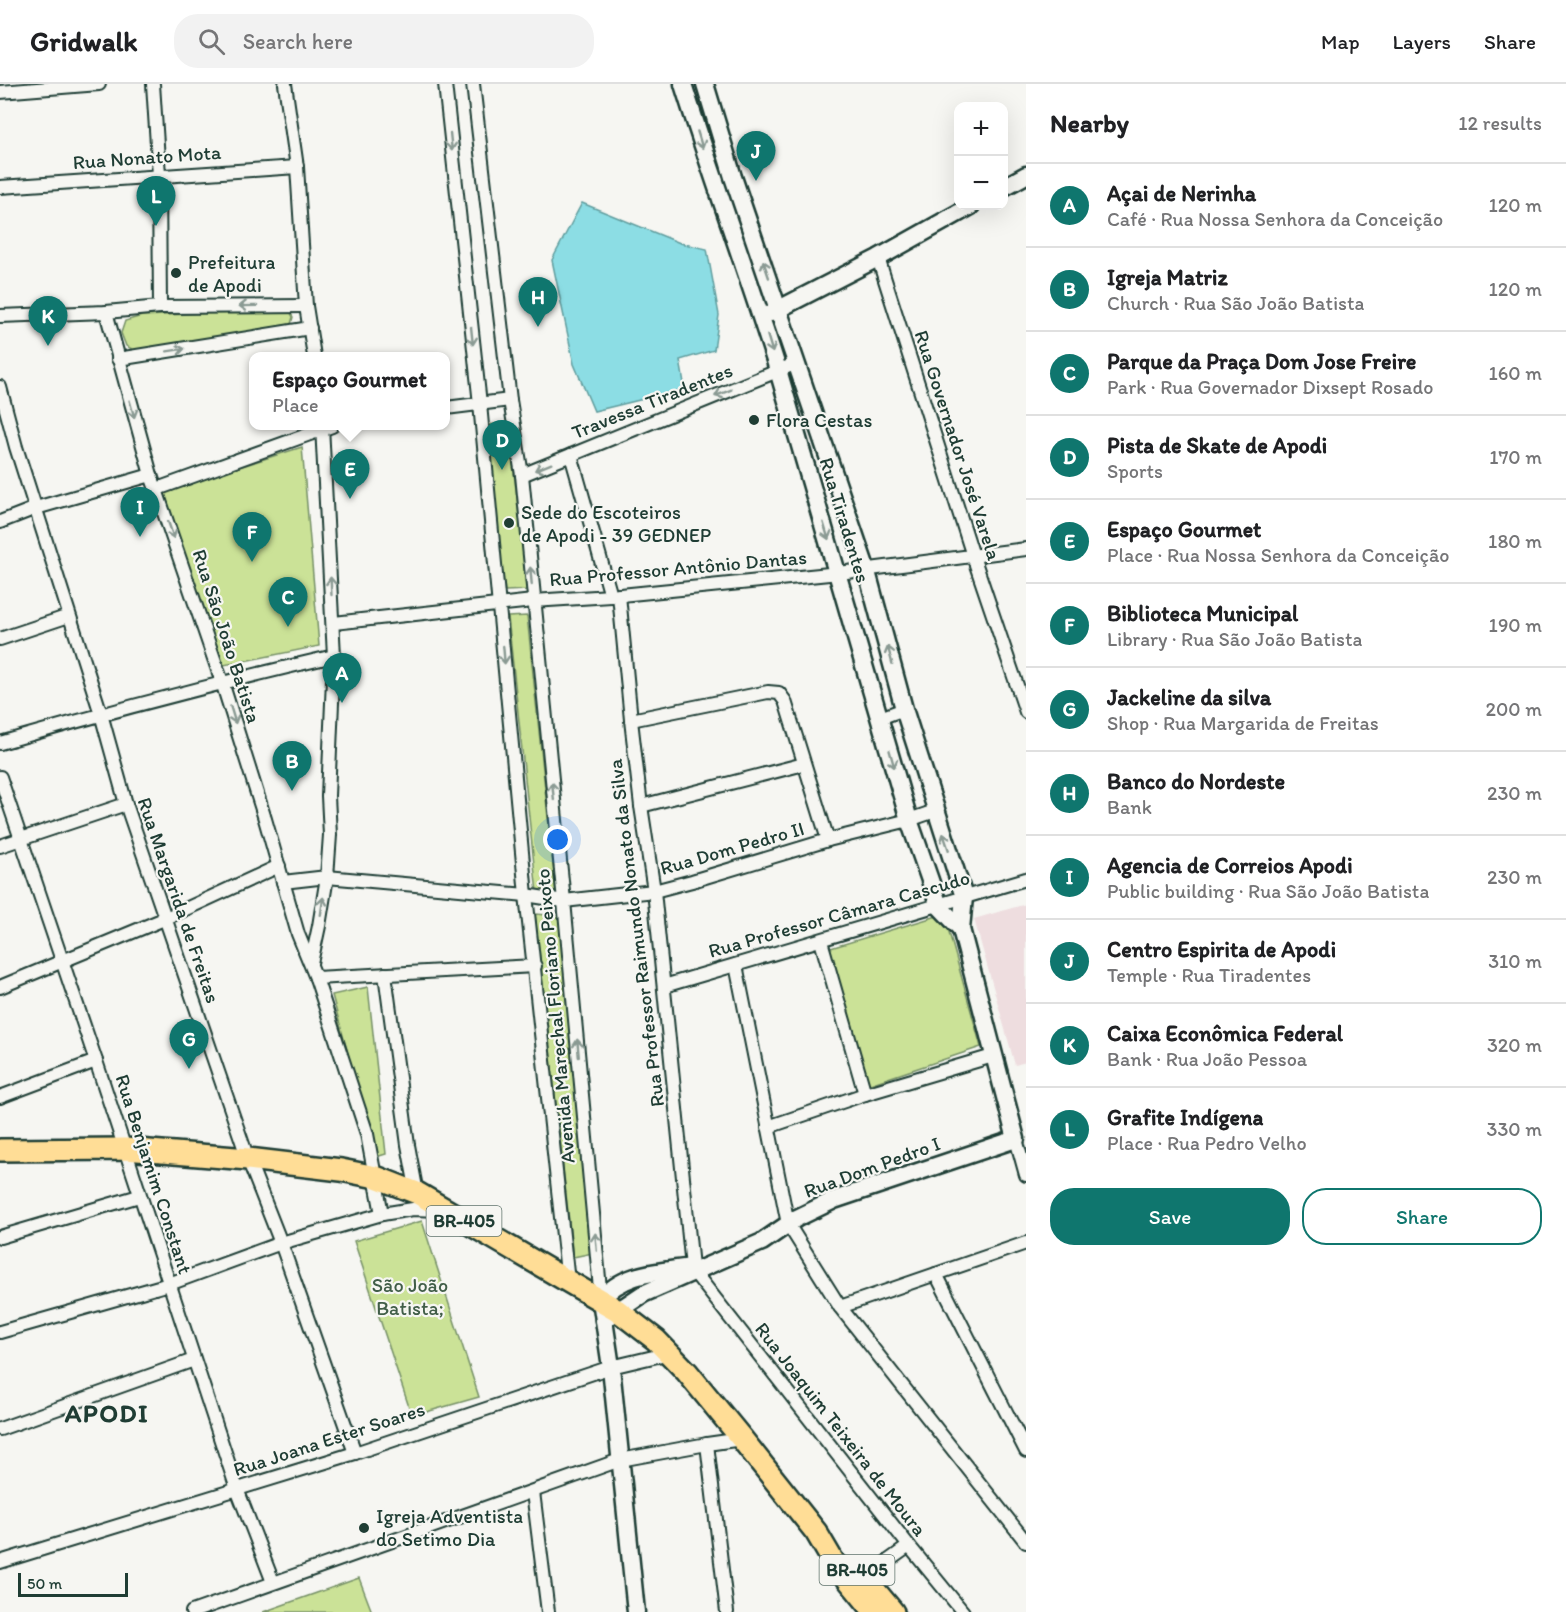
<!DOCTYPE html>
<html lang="en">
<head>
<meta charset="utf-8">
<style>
  body { margin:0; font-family:Itim,sans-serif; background:#f2f2f2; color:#202124 }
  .controls { position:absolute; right:18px; top:18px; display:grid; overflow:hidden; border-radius:12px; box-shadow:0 6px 24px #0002 }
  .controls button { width:54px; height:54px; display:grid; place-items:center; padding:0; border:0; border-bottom:2px solid #e0e0e0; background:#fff; color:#202124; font:30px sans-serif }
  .scale { position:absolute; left:18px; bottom:15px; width:110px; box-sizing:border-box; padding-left:6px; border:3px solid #1f3d34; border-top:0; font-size:16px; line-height:21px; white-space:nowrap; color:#1f3d34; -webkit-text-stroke:4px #f6f6f2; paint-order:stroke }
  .you { position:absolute; left:558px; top:756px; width:21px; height:21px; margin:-15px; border:4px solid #fff; border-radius:50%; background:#1a73e8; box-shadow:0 0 0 9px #1a73e833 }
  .badge { display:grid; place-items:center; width:39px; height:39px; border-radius:50%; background:#0f766e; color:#fff; font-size:20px; font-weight:700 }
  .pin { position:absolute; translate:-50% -50px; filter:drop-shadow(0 2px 3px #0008) }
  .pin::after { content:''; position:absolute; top:32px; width:21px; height:18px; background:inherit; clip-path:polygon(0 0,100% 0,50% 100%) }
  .popup { position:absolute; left:249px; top:268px; width:201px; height:78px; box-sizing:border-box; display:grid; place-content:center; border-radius:12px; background:#fff; filter:drop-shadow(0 2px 4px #0005); font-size:20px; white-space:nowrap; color:#757577 }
  .popup b { font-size:22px; color:#202124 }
  .popup::after { content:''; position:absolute; left:50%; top:100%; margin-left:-12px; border:12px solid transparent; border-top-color:#fff }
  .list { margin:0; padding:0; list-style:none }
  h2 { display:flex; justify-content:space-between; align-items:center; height:78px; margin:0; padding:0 24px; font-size:26px }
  h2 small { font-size:20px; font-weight:400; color:#757577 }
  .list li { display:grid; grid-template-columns:39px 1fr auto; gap:18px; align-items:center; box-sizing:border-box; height:84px; padding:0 24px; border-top:2px solid #e0e0e0 }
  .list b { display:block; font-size:22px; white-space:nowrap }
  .list p { margin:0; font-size:20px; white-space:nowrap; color:#757577 }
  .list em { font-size:20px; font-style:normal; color:#757577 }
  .actions { display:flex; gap:12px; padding:18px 24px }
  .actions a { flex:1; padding:14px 0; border:2px solid #0f766e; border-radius:24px; text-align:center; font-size:21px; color:#0f766e }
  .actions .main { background:#0f766e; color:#fff }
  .icon { flex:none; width:33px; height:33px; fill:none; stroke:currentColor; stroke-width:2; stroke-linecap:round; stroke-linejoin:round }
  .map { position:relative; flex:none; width:1026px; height:1528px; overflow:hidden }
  header { display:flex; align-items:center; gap:36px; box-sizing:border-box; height:84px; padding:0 30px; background:#fff; border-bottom:2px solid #e0e0e0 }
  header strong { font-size:28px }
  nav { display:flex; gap:33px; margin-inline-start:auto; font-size:21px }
  .search { width:420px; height:54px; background:#f2f2f2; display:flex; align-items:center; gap:15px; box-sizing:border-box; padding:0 21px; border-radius:24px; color:#757577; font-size:22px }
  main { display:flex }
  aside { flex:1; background:#fff }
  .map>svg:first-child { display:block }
</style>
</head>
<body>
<header>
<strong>Gridwalk</strong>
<div class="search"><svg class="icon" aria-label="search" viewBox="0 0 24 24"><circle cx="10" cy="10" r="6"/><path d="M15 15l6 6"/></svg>Search here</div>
<nav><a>Map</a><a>Layers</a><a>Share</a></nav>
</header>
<main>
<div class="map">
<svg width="1026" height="1528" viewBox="0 0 1026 1528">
  <rect width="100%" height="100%" fill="#f6f6f2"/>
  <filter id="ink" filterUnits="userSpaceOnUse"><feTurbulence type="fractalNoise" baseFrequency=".0167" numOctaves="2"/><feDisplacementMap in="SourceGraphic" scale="12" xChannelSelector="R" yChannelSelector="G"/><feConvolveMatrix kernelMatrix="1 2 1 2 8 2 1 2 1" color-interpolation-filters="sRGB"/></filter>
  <g filter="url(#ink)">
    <polygon fill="#eedddf" points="1026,820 1026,978 1015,981 974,835"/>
    <g fill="#cbe297" stroke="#759066" stroke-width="1.5">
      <polygon points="289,226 293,233 291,240 136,267 126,262 121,249 125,237 142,232"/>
      <polygon points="508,339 528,506 505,507 484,341"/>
      <polygon points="302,363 319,562 219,582 164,407"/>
      <polygon points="527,532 556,810 537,809 508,533"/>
      <polygon points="535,830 561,832 593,1169 573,1173"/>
      <polygon points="944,830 981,963 864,1002 824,866"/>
      <polygon points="368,903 386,1070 376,1073 332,911"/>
      <polygon points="422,1137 479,1313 412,1332 354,1157"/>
      <polygon points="359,1494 372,1528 263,1528"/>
    </g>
    <polygon fill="#8cdde4" stroke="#609d9e" stroke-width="1.5" points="582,119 680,159 707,165 719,231 714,266 680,276 685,305 594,327 574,280 552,176"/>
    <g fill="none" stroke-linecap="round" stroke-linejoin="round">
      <defs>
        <g id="street">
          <polyline points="153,0 159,91 160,223"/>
          <polyline points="285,0 297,83 306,222 314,272"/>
          <polyline points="445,0 480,320 526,811 568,1198"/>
          <polyline points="473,0 510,316 522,391 564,817 601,1216"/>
          <polyline points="0,8 99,0"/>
          <polyline points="0,103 297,83"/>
          <polyline points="878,174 973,472 1026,628"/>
          <polyline points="106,228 151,391 222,598 265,735 298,850 316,894 367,1050 382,1130"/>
          <polyline points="0,232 106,228 160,223 306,222"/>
          <polyline points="118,275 310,244"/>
          <polyline points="0,303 16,363 101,630 126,720 248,1075 281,1159 355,1369"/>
          <polyline points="446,324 510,316"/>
          <polyline points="571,371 611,512"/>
          <polyline points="522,391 797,279"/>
          <polyline points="157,405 332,342"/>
          <polyline points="0,438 36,424 151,391"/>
          <polyline points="619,511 631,636 641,722 654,807 692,1183 695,1189 909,1462 963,1528"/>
          <polyline points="334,539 533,517 611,512 839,489 1026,465"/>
          <polyline points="0,555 69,532"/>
          <polyline points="880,634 904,625"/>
          <polyline points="631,636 768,608 779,609 785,617 828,756"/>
          <path d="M0 659C111 627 222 598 334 572"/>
          <polyline points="0,693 96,977 237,1405 273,1498"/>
          <polyline points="641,722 804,680"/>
          <polyline points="0,762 126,720"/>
          <polyline points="283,798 327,793 526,811 564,817 654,807 692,797 828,756 909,736 935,727"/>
          <polyline points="821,857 865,1010"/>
          <polyline points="311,879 319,842 327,793 330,751 328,712 334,572 322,342"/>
          <polyline points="736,881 788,1140 840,1223 1026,1458"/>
          <polyline points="385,890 408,1061 417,1109"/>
          <polyline points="316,894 535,882"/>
          <polyline points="664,902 1026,795"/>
          <polyline points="0,903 164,835 279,782"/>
          <polyline points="0,1013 96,977"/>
          <polyline points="768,1043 865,1010 993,972"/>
          <polyline points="1016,1055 1026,1091"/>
          <polyline points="0,1153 139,1112"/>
          <polyline points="936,1190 1026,1367"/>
          <polyline points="840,1223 1026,1159"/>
          <polyline points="0,1248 169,1200 281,1159 382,1130 413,1125 439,1126"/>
          <polyline points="0,1345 194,1276"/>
          <polyline points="707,1360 727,1528"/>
          <polyline points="533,1408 548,1528"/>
          <polyline points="0,1478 355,1369 611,1283 670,1269"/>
          <polyline points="853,1502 909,1462"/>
          <polyline points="192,1528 620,1376 707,1360 742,1355"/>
        </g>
        <g id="secondary">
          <path d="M683 0C713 96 748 190 778 286L909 736 939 822 961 845"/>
          <polyline points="1004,103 1026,91"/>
          <polyline points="771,229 878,174 971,122"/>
          <polyline points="604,1236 643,1210 762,1158 797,1134 834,1116 1016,1055 961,845 964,813 904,625 866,484 733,93 705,0"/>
          <path d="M636 1528 611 1283 601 1216C622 1188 660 1188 691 1183"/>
        </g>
        <g id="highway">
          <polyline points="0,1066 125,1065 248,1075 341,1086 376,1093 417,1109 617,1226 656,1256 687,1288 742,1355 816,1448 833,1477 875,1528"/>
          <polyline points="872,1503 893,1528"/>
        </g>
      </defs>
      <use href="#street" stroke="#1f3d34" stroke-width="16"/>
      <use href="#secondary" stroke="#1f3d34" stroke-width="21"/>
      <use href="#highway" stroke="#1f3d34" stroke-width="26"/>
      <use href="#street" stroke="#f6f6f2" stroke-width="12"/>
      <use href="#secondary" stroke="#f6f6f2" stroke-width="16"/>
      <use href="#highway" stroke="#ffdd96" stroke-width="21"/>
    </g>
    <defs><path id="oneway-shaft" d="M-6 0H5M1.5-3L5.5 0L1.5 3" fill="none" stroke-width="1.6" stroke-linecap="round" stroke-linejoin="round" transform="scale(1.5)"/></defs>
    <g stroke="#8a9a93">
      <use href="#oneway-shaft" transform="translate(700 56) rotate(73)"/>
      <use href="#oneway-shaft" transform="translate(451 58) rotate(84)"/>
      <use href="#oneway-shaft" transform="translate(766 185) rotate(-109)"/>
      <use href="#oneway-shaft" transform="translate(248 222) rotate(179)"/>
      <use href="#oneway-shaft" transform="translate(472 252) rotate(84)"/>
      <use href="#oneway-shaft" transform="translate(770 260) rotate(73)"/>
      <use href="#oneway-shaft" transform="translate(176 266) rotate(-9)"/>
      <use href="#oneway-shaft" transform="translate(723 309) rotate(158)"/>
      <use href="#oneway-shaft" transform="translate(132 325) rotate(74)"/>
      <use href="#oneway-shaft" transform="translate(543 383) rotate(158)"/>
      <use href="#oneway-shaft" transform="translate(171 446) rotate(71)"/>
      <use href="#oneway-shaft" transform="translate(826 447) rotate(73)"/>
      <use href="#oneway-shaft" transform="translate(531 492) rotate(-95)"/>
      <use href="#oneway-shaft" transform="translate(331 502) rotate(-93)"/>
      <use href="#oneway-shaft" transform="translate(504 571) rotate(85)"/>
      <use href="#oneway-shaft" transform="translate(890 571) rotate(-105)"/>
      <use href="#oneway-shaft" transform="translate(233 631) rotate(73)"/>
      <use href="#oneway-shaft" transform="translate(892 675) rotate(74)"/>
      <use href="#oneway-shaft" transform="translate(553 707) rotate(-96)"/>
      <use href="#oneway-shaft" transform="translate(946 758) rotate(-109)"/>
      <use href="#oneway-shaft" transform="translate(322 822) rotate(-82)"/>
      <use href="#oneway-shaft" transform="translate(578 964) rotate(-95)"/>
      <use href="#oneway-shaft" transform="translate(596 1158) rotate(-95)"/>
    </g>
  </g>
  <g fill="#1f3d34" stroke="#f6f6f2" stroke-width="2">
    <circle cx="176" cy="189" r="6"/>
    <circle cx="754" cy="336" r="6"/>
    <circle cx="509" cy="439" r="6"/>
    <circle cx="364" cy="1444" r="6"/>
  </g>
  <g text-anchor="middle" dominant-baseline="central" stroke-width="4.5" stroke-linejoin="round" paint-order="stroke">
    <g fill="#f6f6f2" stroke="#60746d" stroke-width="1.5">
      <rect x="426.5" y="1122" width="75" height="30" rx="4.5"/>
      <rect x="819.5" y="1471" width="75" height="30" rx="4.5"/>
    </g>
    <g font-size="18" font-weight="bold" fill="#1f3d34">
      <text x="464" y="1137">BR-405</text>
      <text x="857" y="1486">BR-405</text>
    </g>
    <g font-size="20" fill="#1f3d34" stroke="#f6f6f2">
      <text transform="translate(147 73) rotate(-4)">Rua Nonato Mota</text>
      <text transform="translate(652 317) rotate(-22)">Travessa Tiradentes</text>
      <text transform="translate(958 361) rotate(72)">Rua Governador José Varela</text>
      <text transform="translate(845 436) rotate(73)">Rua Tiradentes</text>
      <text transform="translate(678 484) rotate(-5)">Rua Professor Antônio Dantas</text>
      <text transform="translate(227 552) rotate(72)">Rua São João Batista</text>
      <text transform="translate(732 764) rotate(-16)">Rua Dom Pedro II</text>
      <text transform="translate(179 816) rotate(71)">Rua Margarida de Freitas</text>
      <text transform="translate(839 830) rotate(-16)">Rua Professor Câmara Cascudo</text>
      <text transform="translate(636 849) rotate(-97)">Rua Professor Raimundo Nonato da Silva</text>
      <text transform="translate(555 932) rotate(-95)">Avenida Marechal Floriano Peixoto</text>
      <text transform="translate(872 1083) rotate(-20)">Rua Dom Pedro I</text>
      <text transform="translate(154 1090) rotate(72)">Rua Benjamim Constant</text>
      <text transform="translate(841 1345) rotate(52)">Rua Joaquim Teixeira de Moura</text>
      <text transform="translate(329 1355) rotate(-18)">Rua Joana Ester Soares</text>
    </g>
    <g font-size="20" fill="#1f3d34" stroke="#f6f6f2" text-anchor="start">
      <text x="188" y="178">Prefeitura<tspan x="188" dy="23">de Apodi</tspan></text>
      <text x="766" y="336">Flora Cestas</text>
      <text x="521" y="428">Sede do Escoteiros<tspan x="521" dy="23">de Apodi - 39 GEDNEP</tspan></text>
      <text x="376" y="1432">Igreja Adventista<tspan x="376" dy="23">do Setimo Dia</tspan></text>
    </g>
    <g font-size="20" fill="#415e48" stroke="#f6f6f2">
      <text x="410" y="1201">São João<tspan x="410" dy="23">Batista;</tspan></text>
    </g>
    <g font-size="26" font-weight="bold" letter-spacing="1.5" fill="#1f3d34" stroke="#f6f6f2">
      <text x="107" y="1329">APODI</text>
    </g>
  </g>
</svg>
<div class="controls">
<button>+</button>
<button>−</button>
</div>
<div class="scale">50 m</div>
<div class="you"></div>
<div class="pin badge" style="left:342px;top:619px">A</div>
<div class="pin badge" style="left:292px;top:707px">B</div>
<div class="pin badge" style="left:288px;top:543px">C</div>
<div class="pin badge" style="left:502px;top:386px">D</div>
<div class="pin badge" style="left:350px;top:415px">E</div>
<div class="popup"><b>Espaço Gourmet</b>Place</div>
<div class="pin badge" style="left:252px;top:478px">F</div>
<div class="pin badge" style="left:189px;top:985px">G</div>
<div class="pin badge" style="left:538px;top:243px">H</div>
<div class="pin badge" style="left:140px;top:453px">I</div>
<div class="pin badge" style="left:756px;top:97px">J</div>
<div class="pin badge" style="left:48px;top:262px">K</div>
<div class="pin badge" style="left:156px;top:142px">L</div>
</div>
<aside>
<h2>Nearby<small>12 results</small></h2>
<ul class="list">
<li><span class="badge">A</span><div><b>Açai de Nerinha</b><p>Café · Rua Nossa Senhora da Conceição</p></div><em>120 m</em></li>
<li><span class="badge">B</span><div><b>Igreja Matriz</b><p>Church · Rua São João Batista</p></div><em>120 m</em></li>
<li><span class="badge">C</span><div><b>Parque da Praça Dom Jose Freire</b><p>Park · Rua Governador Dixsept Rosado</p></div><em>160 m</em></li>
<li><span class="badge">D</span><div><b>Pista de Skate de Apodi</b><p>Sports</p></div><em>170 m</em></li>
<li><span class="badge">E</span><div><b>Espaço Gourmet</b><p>Place · Rua Nossa Senhora da Conceição</p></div><em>180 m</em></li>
<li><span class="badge">F</span><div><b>Biblioteca Municipal</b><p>Library · Rua São João Batista</p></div><em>190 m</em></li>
<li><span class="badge">G</span><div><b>Jackeline da silva</b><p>Shop · Rua Margarida de Freitas</p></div><em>200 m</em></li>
<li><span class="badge">H</span><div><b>Banco do Nordeste</b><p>Bank</p></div><em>230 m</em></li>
<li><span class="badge">I</span><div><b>Agencia de Correios Apodi</b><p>Public building · Rua São João Batista</p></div><em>230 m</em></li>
<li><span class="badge">J</span><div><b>Centro Espirita de Apodi</b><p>Temple · Rua Tiradentes</p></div><em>310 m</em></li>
<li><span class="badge">K</span><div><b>Caixa Econômica Federal</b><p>Bank · Rua João Pessoa</p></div><em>320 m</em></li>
<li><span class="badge">L</span><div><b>Grafite Indígena</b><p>Place · Rua Pedro Velho</p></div><em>330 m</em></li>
</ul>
<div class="actions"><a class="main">Save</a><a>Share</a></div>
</aside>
</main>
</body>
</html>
